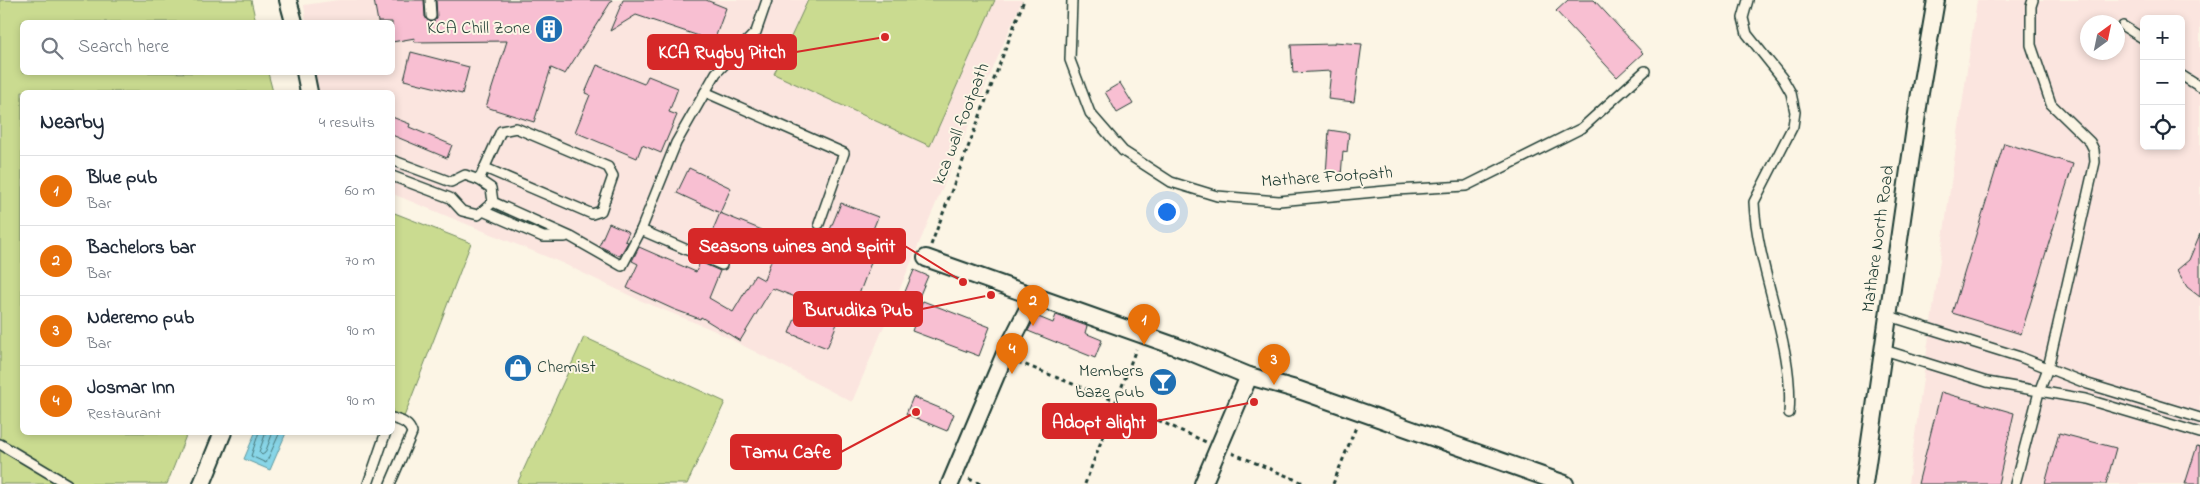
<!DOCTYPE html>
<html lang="en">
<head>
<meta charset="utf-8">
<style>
  body { margin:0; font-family:"Indie Flower",sans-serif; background:#f2f2f3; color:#1f2937 }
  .controls { position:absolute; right:15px; top:15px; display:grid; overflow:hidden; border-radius:8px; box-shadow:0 2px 8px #0003 }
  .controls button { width:45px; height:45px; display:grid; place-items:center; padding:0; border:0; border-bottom:1px solid #e0e1e3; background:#fff; color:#1f2937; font:25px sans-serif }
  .compass { position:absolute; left:2080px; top:15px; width:45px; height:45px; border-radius:50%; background:#fff; box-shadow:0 2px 8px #0003; rotate:33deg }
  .you { position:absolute; left:1166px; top:211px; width:18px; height:18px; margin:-12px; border:4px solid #fff; border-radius:50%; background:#1a73e8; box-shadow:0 0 0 8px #1a73e833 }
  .badge { display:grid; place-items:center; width:32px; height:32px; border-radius:50%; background:#db2777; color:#fff; font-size:16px; font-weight:700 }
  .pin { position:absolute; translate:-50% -41px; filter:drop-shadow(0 1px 2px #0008) }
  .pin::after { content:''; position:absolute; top:26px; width:18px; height:15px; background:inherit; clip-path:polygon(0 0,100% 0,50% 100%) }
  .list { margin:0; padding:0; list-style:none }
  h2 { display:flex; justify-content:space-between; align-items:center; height:65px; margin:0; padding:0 20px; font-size:21px }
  h2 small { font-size:16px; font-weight:400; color:#747a83 }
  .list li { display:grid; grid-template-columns:32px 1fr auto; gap:15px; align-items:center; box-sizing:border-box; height:70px; padding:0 20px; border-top:1px solid #e0e1e3 }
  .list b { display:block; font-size:19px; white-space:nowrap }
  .list p { margin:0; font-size:16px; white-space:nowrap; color:#747a83 }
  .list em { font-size:16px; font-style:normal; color:#747a83 }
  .icon { flex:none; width:28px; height:28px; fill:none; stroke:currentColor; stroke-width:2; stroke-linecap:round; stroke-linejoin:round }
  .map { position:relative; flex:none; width:2200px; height:484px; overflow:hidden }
  .search { position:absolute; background:#fff; box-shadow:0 2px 8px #0003; left:20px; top:20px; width:375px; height:55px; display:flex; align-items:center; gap:12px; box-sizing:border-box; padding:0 18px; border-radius:8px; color:#747a83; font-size:19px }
  .panel { position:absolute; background:#fff; box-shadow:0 2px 8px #0003; left:20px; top:90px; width:375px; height:345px; border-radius:8px }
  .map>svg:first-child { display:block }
</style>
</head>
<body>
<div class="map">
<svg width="2200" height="484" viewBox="0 0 2200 484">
  <rect width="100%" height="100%" fill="#fcf5e5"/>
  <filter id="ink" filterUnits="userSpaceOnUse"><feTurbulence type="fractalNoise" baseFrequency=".02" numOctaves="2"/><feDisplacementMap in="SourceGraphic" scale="10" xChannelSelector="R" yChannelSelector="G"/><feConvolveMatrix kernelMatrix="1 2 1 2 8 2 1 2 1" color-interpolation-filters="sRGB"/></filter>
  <g filter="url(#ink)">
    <g fill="#fbe5df" fill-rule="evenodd">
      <polygon points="338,0 1022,0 852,402 713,330 637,299 562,263 393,194 392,92 315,92 312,73 392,72 392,22 306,22 304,5"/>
      <path d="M1977 0H2200V484H1908ZM2144 19H2181V146H2144ZM2088 22H2118V52H2088Z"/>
    </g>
    <g fill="#cadb90" stroke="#748c62">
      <polygon points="0,0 251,0 256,22 22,22 22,72 268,73 273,92 22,92 22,432 187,433 167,484 0,484"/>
      <polygon points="808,0 995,0 930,146 774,74"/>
      <polygon points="392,212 471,243 402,422 392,418"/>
      <polygon points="584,337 725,402 687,484 517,484"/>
    </g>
    <polygon fill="#88d5e7" stroke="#5e989f" points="255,433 286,433 270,470 244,459"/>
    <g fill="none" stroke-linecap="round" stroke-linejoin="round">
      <g stroke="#497a7c" stroke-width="1">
        <polyline points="259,432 251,456 266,463 280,432"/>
        <polyline points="266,432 259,452 262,455 265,453 273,432"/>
      </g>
    </g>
    <g fill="#f8bfd2" stroke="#1f3d34">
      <polygon points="374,0 424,0 425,17 431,22 437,18 436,0 612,0 565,74 551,68 534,122 486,107 507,41 414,42 415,38 392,42 392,22 378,22"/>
      <polygon points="623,0 706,0 726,8 714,41 636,15 610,31"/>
      <polygon points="1568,0 1594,0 1643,53 1617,77 1556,11"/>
      <polygon points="1334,42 1362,44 1354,102 1328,99 1331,71 1293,73 1291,45 1334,44"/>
      <polygon points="411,52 469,67 462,94 404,80"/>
      <polygon points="597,65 644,84 648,76 678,88 669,112 677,115 661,153 642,145 637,158 575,132 590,95 585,93"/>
      <polygon points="1120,83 1133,104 1117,113 1105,92"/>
      <polygon points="392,117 410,124 409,127 452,145 447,158 392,135"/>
      <polygon points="1329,130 1349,133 1347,152 1343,151 1341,176 1326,175"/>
      <polygon points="2004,143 2073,164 2021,334 1952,313"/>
      <polygon points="689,168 731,188 720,213 677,193"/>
      <polygon points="841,203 878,217 862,256 872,260 850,318 841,314 827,348 789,333 803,300 772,288 740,341 701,317 700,319 673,309 627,288 638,264 632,261 639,247 696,272 700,262 720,271 709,298 733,312 755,275 764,280 773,256 712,232 720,213 762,230 761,232 809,250 814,238 825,242"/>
      <polygon points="609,223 629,232 625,241 628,242 620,256 599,246"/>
      <polygon points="2200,234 2200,297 2187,287 2177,270 2189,260"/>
      <polygon points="914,270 928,276 916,304 902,299"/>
      <polygon points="923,301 990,327 979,356 912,331"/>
      <polygon points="1056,315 1087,326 1085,333 1102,340 1095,358 1028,331 1036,316 1053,323"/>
      <polygon points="1941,392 2014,413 1998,484 1918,484"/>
      <polygon points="913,397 954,414 947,431 906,414"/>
      <polygon points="2059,433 2116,448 2106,484 2045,484"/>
      <polygon points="2197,446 2200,447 2200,484 2185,484"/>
    </g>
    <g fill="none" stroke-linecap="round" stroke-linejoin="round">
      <defs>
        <g id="lane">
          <polyline points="430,0 431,16"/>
          <polyline points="1072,0 1070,60 1090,113 1123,151 1171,182 1217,196 1279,201 1396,190 1466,186 1582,128 1645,71"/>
          <path d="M1748 0 1743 18 1747 34 1783 79 1791 93 1795 112 1793 126 1754 202C1757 272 1795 345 1789 413"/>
          <polyline points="2123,26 2144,39"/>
          <polyline points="2181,75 2200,87"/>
          <polyline points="705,92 844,153 819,224"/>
          <polyline points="392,160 451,182 465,175 479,180 501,131 516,128 608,167 613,176 601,211 592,214 485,168"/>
          <polyline points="392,176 450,198 462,211 478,215 493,202"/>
          <polyline points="479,180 491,188 493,202 571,237 622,266 641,230 676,143 716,73 756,32 767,0"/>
          <polyline points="483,211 543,237 565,237"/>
          <polyline points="641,230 722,265"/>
          <polyline points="1889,316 2020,357 2088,384 2200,418"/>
          <polyline points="1884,350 1987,382 2085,399 2200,433"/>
          <polyline points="0,444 67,484"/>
          <polyline points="368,484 386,432"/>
          <path d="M390 484 412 433C409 423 402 421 392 418"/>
          <polyline points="2015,484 2039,392 2048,368 2095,162 2094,150 2090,142 2051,104 2031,45 2031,6 2033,0"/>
        </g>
        <g id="street">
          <polyline points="288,0 294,22"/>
          <polyline points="305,72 309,92"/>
          <polyline points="926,258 1186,350 1249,376 1299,390 1565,484"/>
          <polyline points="202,484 223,432"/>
          <polyline points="950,484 1004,356 1034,297"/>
          <polyline points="1203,484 1249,376"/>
          <polyline points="1864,484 1920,93 1936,0"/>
        </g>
      </defs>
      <use href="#lane" stroke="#1f3d34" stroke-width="12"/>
      <use href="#street" stroke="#1f3d34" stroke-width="20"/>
      <g stroke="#1f3d34" stroke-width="3" stroke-dasharray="4 4" stroke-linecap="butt">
        <polyline points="931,245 1024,0"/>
        <polyline points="1018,362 1118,402 1206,442"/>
        <polyline points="1232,453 1306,484"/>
        <polyline points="969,479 981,484"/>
        <polyline points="1085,484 1136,349"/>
        <polyline points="1333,484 1356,427"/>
      </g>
      <use href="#lane" stroke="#fcf5e5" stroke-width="9"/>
      <use href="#street" stroke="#fcf5e5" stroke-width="16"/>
    </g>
  </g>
  <defs>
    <symbol id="building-disc" viewBox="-11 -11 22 22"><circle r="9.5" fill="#1f6fb2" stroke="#fcf5e5"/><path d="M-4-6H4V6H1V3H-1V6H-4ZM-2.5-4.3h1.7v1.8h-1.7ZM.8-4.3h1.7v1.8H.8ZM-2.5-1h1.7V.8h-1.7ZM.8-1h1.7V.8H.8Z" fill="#fff"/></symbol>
    <symbol id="shop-disc" viewBox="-11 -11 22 22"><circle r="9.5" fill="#1f6fb2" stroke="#fcf5e5"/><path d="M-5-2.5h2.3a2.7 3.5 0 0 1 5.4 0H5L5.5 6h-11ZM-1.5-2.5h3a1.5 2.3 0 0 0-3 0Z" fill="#fff"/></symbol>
    <symbol id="bar-disc" viewBox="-11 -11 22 22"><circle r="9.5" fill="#1f6fb2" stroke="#fcf5e5"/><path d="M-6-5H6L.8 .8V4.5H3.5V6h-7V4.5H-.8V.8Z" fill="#fff"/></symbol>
  </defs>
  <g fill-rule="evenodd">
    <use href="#building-disc" x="533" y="13" width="32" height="32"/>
    <use href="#shop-disc" x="502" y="352" width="32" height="32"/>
    <use href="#bar-disc" x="1147" y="366" width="32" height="32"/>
  </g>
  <g text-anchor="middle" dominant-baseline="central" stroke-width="4" stroke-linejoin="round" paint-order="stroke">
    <g font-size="18" fill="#1f3d34" stroke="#fcf5e5" text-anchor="end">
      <text x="530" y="29">KCA Chill Zone</text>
      <text x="537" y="368" text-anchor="start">Chemist</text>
      <text x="1144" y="372">Members<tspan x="1144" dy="21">baze pub</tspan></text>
    </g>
    <g font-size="18" fill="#1f3d34" stroke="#fcf5e5">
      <text transform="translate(962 124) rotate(-69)">kca wall footpath</text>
      <text transform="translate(1327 178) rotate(-4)">Mathare Footpath</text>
      <text transform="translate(1879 239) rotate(-82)">Mathare North Road</text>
    </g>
  </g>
  <path fill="none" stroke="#d62828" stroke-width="2" d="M885 37L796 52M963 282L905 246M991 295L922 309M1254 402L1156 421M916 412L841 452"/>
  <g fill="#d62828" stroke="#fcf5e5" stroke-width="2">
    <circle cx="885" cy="37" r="5"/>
    <circle cx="963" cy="282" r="5"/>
    <circle cx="991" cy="295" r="5"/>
    <circle cx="1254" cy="402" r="5"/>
    <circle cx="916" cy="412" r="5"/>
  </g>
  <g fill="#d62828" stroke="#d62828" stroke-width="2">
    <rect x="648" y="35" width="148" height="34" rx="5"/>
    <rect x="689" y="229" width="216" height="34" rx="5"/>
    <rect x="794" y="292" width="128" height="34" rx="5"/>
    <rect x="1043" y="404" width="113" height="34" rx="5"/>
    <rect x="731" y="435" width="110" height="34" rx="5"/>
  </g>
  <g font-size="19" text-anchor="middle" font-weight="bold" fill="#fff">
    <text x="722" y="58">KCA Rugby Pitch</text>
    <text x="797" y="252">Seasons wines and spirit</text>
    <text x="858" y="316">Burudika Pub</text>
    <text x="1099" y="428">Adopt alight</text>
    <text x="786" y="458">Tamu Cafe</text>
  </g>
</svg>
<div class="controls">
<button>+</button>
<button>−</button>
<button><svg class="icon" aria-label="locate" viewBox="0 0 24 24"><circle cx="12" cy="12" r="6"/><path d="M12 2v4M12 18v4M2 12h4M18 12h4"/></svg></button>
</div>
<svg class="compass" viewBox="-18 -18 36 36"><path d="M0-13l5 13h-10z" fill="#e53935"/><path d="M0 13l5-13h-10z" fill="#747a83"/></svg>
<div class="you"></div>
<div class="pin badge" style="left:1144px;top:345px;background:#e8710a">1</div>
<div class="pin badge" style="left:1033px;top:326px;background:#e8710a">2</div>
<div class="pin badge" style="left:1274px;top:385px;background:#e8710a">3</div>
<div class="pin badge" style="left:1012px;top:374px;background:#e8710a">4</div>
<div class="search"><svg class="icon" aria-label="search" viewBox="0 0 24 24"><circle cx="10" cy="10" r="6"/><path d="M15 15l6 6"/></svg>Search here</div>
<section class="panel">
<h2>Nearby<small>4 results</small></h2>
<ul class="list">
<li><span class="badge" style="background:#e8710a">1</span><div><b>Blue pub</b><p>Bar</p></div><em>60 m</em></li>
<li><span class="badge" style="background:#e8710a">2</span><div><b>Bachelors bar</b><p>Bar</p></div><em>70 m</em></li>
<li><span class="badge" style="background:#e8710a">3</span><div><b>Nderemo pub</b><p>Bar</p></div><em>90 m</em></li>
<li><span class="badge" style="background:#e8710a">4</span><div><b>Josmar Inn</b><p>Restaurant</p></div><em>90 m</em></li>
</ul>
</section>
</div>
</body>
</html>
